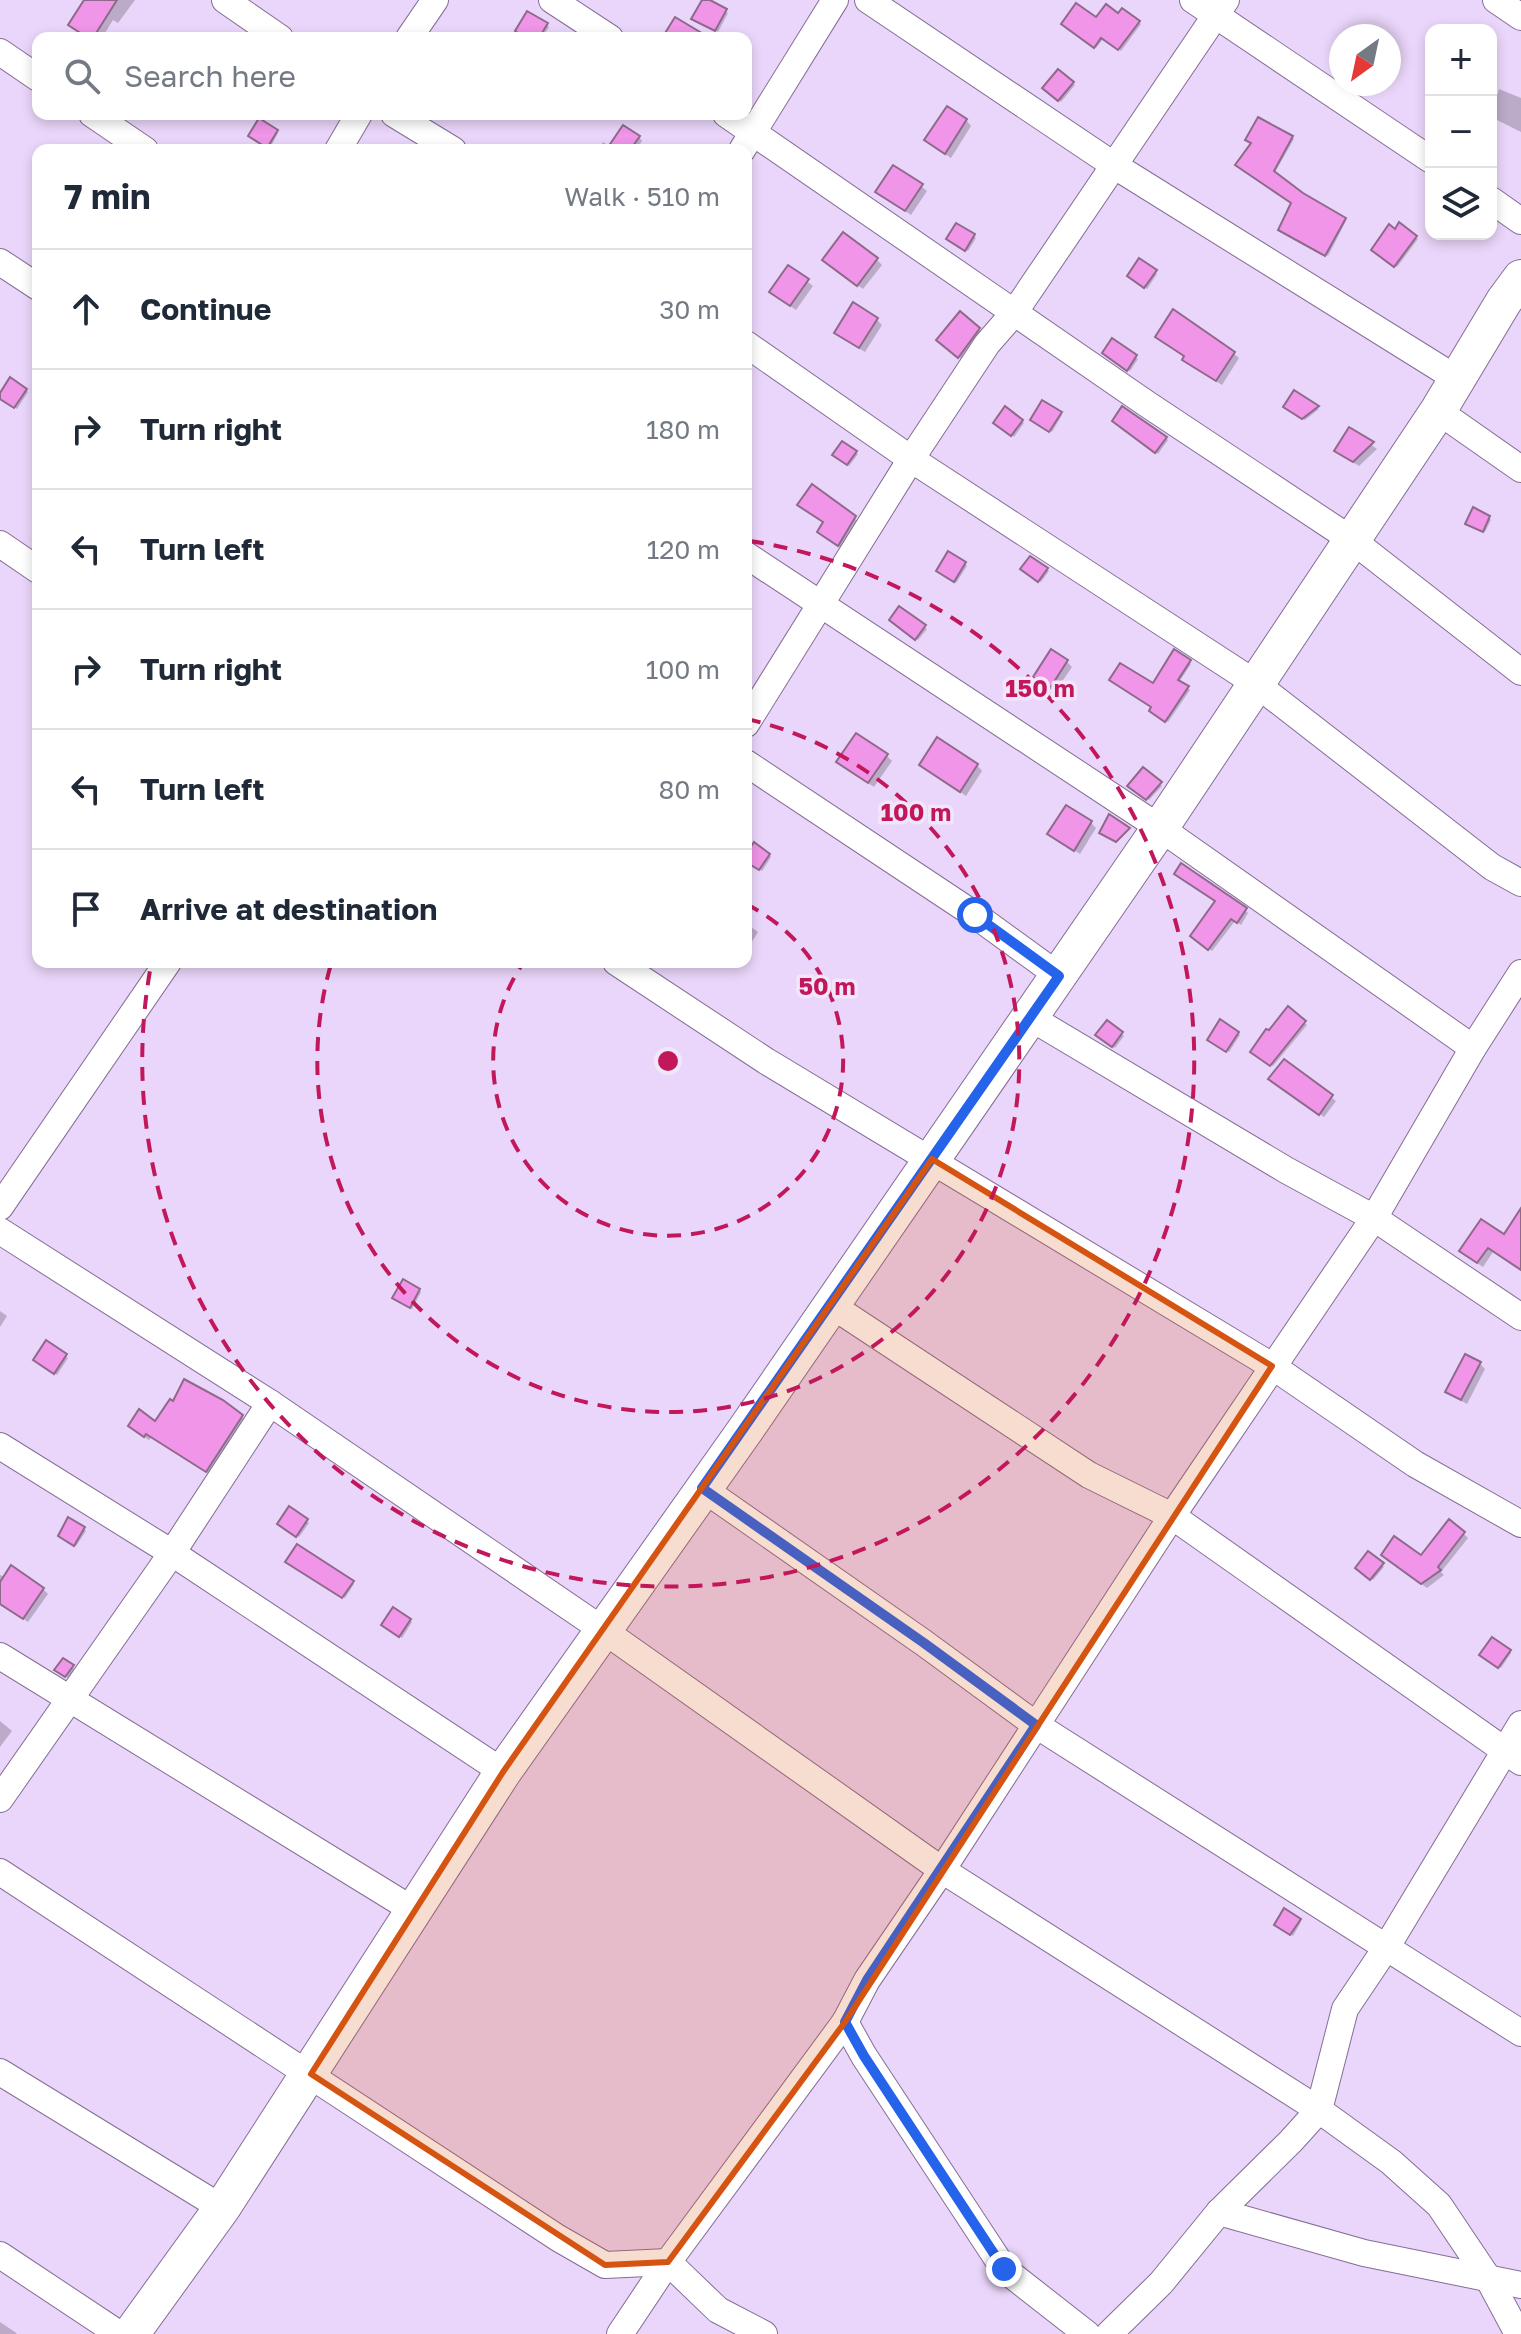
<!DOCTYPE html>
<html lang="en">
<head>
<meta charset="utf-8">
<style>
  body { margin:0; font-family:"Golos Text",sans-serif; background:#f2f2f3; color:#1f2937 }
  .controls { position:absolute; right:24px; top:24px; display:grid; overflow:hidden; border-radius:16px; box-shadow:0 4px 12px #0003 }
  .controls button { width:72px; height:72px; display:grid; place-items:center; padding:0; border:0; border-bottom:2px solid #e0e1e3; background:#fff; color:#1f2937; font:40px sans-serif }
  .compass { position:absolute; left:1329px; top:24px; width:72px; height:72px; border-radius:50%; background:#fff; box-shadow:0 4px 12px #0003; rotate:213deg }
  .stop { position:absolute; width:24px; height:24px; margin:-18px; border:6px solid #2563eb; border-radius:50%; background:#fff }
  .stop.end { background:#2563eb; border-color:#fff; box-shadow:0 2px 8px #0008 }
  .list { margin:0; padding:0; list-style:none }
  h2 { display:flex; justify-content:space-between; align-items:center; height:104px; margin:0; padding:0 32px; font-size:34px }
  h2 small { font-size:26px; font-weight:400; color:#747a83 }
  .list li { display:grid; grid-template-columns:52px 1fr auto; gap:24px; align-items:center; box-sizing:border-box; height:120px; padding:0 32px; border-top:2px solid #e0e1e3 }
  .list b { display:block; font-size:30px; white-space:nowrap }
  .list em { font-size:26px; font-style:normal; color:#747a83 }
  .icon { flex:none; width:44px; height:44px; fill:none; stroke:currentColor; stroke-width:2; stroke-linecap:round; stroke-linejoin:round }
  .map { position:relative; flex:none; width:1521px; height:2334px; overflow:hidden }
  .search { position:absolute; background:#fff; box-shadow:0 4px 12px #0003; left:32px; top:32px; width:720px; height:88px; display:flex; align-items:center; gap:20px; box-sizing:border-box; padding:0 28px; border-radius:16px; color:#747a83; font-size:30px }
  .panel { position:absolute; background:#fff; box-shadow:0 4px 12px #0003; left:32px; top:144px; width:720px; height:824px; border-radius:16px }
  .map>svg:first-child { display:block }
</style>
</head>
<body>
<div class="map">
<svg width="1521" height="2334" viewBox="0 0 1521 2334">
  <rect width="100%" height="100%" fill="#ead6fa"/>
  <g fill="#0003">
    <polygon points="86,0 135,0 118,23 113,20 102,38 88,38 70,25"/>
    <polygon points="704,0 728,13 718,32 696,20"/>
    <polygon points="1123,11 1141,24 1121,51 1104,38 1096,48 1066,26 1118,16"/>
    <polygon points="547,25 549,27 542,38 528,38"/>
    <polygon points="1061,74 1075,85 1061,102 1045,88"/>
    <polygon points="1499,89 1521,98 1521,132 1491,117"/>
    <polygon points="966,120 971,126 951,158 932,145"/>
    <polygon points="276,131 278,133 270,148 252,138"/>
    <polygon points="639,137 642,141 636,150 598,150 603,142 611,147"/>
    <polygon points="1292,137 1294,139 1274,174 1302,195 1346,221 1328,256 1283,231 1293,203 1240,167"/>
    <polygon points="921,186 927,191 911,215 878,192"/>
    <polygon points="1399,225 1418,239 1397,267 1375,252 1396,232"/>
    <polygon points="974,236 976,238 968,251 951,241"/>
    <polygon points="877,260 882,265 863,289 830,265"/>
    <polygon points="788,267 813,286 796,310 777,297"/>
    <polygon points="1155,272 1157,274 1147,289 1131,278"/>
    <polygon points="877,320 882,325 865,352 842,338"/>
    <polygon points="978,329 984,335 965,362 944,345"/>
    <polygon points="1157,337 1233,353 1239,358 1222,385 1190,365 1184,360 1186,357"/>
    <polygon points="1112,341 1138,359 1130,371 1106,355"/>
    <polygon points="26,390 28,392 17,409 0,397"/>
    <polygon points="1295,393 1317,408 1319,409 1305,420 1288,409"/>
    <polygon points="1006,409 1024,423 1014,437 996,422"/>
    <polygon points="1060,413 1062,415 1052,432 1035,421"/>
    <polygon points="1114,421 1166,438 1168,440 1158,454"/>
    <polygon points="1350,429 1377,449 1359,466 1342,456"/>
    <polygon points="843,443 858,454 849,466 835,455"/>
    <polygon points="812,486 859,522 842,549 819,532 825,523"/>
    <polygon points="1489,518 1491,520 1485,532 1470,525"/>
    <polygon points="1030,558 1049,571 1041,582 1023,568"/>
    <polygon points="965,564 967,566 956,583 941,573"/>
    <polygon points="900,608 927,629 918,640 891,620"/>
    <polygon points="1067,662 1072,667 1055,692 1035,677"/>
    <polygon points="1189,662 1191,664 1179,682 1190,690 1168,722 1153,712 1153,686"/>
    <polygon points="887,756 892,761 874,787 844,767"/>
    <polygon points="921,765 977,765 982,771 966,796"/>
    <polygon points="1144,770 1162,786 1149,800 1130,786"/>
    <polygon points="1091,823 1096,828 1080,854 1050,834"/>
    <polygon points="769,855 771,857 762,871 746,861 746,857"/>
    <polygon points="1245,910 1248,913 1241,925 1235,921 1212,951 1196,939"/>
    <polygon points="746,923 758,932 746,951"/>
    <polygon points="1288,1009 1307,1025 1273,1066 1255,1054"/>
    <polygon points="1220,1022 1240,1035 1229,1052 1212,1042"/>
    <polygon points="1108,1023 1124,1036 1115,1048 1098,1035"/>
    <polygon points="1284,1061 1336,1101 1324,1117 1275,1083"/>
    <polygon points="1521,1232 1521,1269 1493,1252 1483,1267 1466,1256"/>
    <polygon points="419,1290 421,1292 412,1309 396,1300"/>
    <polygon points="0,1311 7,1316 0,1327"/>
    <polygon points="47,1343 68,1358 57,1375 38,1362"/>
    <polygon points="1480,1364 1485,1369 1467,1404 1453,1396 1448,1391"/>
    <polygon points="242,1417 246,1421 211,1475 152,1437 149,1440 135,1430 156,1424"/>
    <polygon points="307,1521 309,1523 299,1537 281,1525"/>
    <polygon points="84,1529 86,1531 76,1546 62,1538"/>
    <polygon points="1463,1533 1468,1538 1441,1572 1444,1575 1427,1588 1388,1560 1422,1558"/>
    <polygon points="1369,1554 1384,1567 1373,1580 1358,1568"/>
    <polygon points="290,1564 352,1582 354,1584 345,1598"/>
    <polygon points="0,1575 43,1589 48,1594 28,1622 0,1603"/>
    <polygon points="410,1620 412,1622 402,1638 385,1627"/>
    <polygon points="1509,1651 1511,1653 1501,1668 1484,1657"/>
    <polygon points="63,1661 75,1669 68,1678 59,1672"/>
    <polygon points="0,1721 12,1731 0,1747"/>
    <polygon points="1299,1920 1301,1922 1293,1936 1278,1926"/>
    <polygon points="0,2322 15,2332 17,2334 0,2334"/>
  </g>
  <g fill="#f095e8" stroke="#8e698a" stroke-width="2">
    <polygon points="84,0 117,0 93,38 88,38 68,25"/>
    <polygon points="702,0 710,0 727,9 715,31 691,19"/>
    <polygon points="1076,3 1096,17 1106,4 1118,13 1122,8 1140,21 1118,50 1101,38 1094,48 1061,24"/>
    <polygon points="527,11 548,23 539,38 526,38 515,31"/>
    <polygon points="675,17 710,38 662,38"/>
    <polygon points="1058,69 1074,82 1058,101 1042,88"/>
    <polygon points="947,106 967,119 945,154 924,140"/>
    <polygon points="1258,117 1293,136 1274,171 1303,193 1346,218 1325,256 1278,230 1291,203 1235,165 1251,143 1245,140"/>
    <polygon points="259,118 278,130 267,148 248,136"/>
    <polygon points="623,125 640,136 630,150 606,150"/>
    <polygon points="893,165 923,184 905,211 875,192"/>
    <polygon points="1399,222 1417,236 1394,267 1371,250 1389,224 1395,229"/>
    <polygon points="956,223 975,234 965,251 946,239"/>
    <polygon points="843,232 878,258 857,286 822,260"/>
    <polygon points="1139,258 1157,270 1144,288 1127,276"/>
    <polygon points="788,265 809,279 790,306 769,292"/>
    <polygon points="853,302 878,318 859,348 834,333"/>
    <polygon points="1173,309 1235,352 1216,381 1182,360 1184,356 1155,337"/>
    <polygon points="960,311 980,328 958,358 936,340"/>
    <polygon points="1112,338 1137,355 1127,371 1102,353"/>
    <polygon points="10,377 27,389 14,408 0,399 0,393"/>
    <polygon points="1294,390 1319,406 1302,419 1283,407"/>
    <polygon points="1042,400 1062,412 1049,432 1030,420"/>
    <polygon points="1005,406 1023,420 1011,436 993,423"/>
    <polygon points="1122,406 1167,437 1155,453 1112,421"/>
    <polygon points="1349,427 1374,442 1353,462 1334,451"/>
    <polygon points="842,441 857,451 847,465 832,455"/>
    <polygon points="812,484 856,516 838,546 817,532 823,522 797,505"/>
    <polygon points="1473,507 1490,516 1483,532 1465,524"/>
    <polygon points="948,551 966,562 954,582 936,571"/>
    <polygon points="1030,556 1048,568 1038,582 1020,569"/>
    <polygon points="899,606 926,625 915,640 889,620"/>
    <polygon points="1051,649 1068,660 1050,688 1033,677"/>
    <polygon points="1174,649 1191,660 1178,680 1189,686 1165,722 1149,711 1151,707 1109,680 1120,663 1153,683"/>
    <polygon points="856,733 888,754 868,783 836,762"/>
    <polygon points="937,737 978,764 960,792 919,765"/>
    <polygon points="1143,767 1162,782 1146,800 1127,786"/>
    <polygon points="1066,805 1092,821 1074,851 1047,834"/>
    <polygon points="1109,814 1130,828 1116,842 1099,833"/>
    <polygon points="754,842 770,854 759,870 746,862 746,854"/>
    <polygon points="1181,863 1247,908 1237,923 1231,919 1208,950 1190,936 1215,901 1174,874"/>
    <polygon points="1288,1006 1306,1021 1270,1066 1250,1052 1266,1029 1269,1030"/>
    <polygon points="1220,1019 1239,1032 1226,1052 1207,1040"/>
    <polygon points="1107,1020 1123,1032 1112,1047 1095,1035"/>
    <polygon points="1284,1059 1333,1095 1319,1115 1268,1079"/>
    <polygon points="1521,1208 1521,1270 1488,1248 1477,1263 1459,1251 1481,1219 1504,1234"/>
    <polygon points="403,1279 420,1289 410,1308 392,1298"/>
    <polygon points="46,1340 67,1354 54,1374 33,1360"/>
    <polygon points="1465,1354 1481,1362 1461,1400 1445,1392"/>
    <polygon points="184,1379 223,1400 243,1415 206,1472 146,1434 144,1437 128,1426 139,1409 155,1421 170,1399 173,1401"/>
    <polygon points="289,1506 308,1519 296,1537 277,1524"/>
    <polygon points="68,1517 85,1527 74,1546 58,1536"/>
    <polygon points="1449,1519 1465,1532 1438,1567 1441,1570 1421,1584 1381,1555 1394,1536 1421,1555"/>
    <polygon points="297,1544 354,1581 342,1598 285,1562"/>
    <polygon points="1368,1551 1384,1563 1370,1580 1355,1568"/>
    <polygon points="11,1565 44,1588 23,1619 0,1604 0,1582"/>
    <polygon points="393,1607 411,1619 399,1637 381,1625"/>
    <polygon points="1492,1637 1511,1650 1498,1668 1479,1655"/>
    <polygon points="63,1658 74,1665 65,1677 54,1670"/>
    <polygon points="1284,1908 1301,1919 1290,1935 1274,1925"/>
  </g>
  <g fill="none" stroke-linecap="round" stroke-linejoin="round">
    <defs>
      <g id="street">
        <polyline points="225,0 280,38"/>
        <polyline points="552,0 610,38"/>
        <polyline points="868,0 1115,166 1457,379"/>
        <polyline points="1193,0 1431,160"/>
        <polyline points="1496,0 1521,17"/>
        <polyline points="409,38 435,0"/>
        <polyline points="0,52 38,78"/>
        <polyline points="92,114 145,150"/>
        <polyline points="394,114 453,150"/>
        <polyline points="726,114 1147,404 1352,540 1521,672"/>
        <polyline points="338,150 359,114"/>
        <polyline points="742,150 835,0"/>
        <polyline points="1491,200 1521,221"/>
        <polyline points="0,262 38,287"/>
        <polyline points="746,344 911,459 1255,683 1492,867 1521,883"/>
        <polyline points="1438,411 1521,469"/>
        <polyline points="0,544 38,570"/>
        <polyline points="746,555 1160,828 1473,1048"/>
        <polyline points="746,724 911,459 987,344 1014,313 1226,0"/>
        <polyline points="746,763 975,915 1059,976"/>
        <polyline points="616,962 766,1061 1272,1366 1415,1464 1521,1524"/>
        <polyline points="1031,1018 1286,1170 1374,1218 1521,1317"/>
        <polyline points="0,1207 168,962"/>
        <polyline points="0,1231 270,1403 603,1630 942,1870 1319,2110 1391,2162 1439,2205 1488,2278 1518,2334"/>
        <polyline points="831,1305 1089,1475 1172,1516 1521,1762"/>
        <polyline points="0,1446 172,1553 503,1772"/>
        <polyline points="702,1488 924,1643 1036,1725 1521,2033"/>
        <polyline points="0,1656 413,1910"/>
        <polyline points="0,1799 172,1553 270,1403"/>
        <polyline points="0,1872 558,2238 605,2265 668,2262 718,2310 764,2334"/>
        <polyline points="845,2022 864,2056 1004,2269 1087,2334"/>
        <polyline points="0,2072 222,2208"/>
        <polyline points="1219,2212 1364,2253 1521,2285"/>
        <polyline points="0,2255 119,2334"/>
        <polyline points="620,2334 668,2262 845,2022 867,1980 942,1870 1172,1516 1374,1218 1473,1048 1521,973"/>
        <polyline points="1109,2334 1161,2283 1219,2212 1291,2141 1319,2110 1345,2009 1386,1948 1521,1724"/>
      </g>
      <polyline id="secondary" points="131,2334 222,2208 503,1772 746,1429 1160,828 1438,411 1504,301 1521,278"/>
    </defs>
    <use href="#street" stroke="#846d95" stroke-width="28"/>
    <use href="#secondary" stroke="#846d95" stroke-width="38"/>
    <use href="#street" stroke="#fff" stroke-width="26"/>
    <use href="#secondary" stroke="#fff" stroke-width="36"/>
  </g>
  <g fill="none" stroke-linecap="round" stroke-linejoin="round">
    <polyline stroke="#2563eb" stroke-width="10" points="975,915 1059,976 702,1488 924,1643 1036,1725 867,1980 845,2022 864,2056 1004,2269"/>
  </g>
  <path fill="#d65411" fill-opacity="0.2" stroke="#d65411" stroke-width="6" stroke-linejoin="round" d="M932 1159 1272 1366 845 2022 668 2262 605 2265 311 2074 503 1772Z"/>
  <g fill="none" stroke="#c2185b" stroke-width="4" stroke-dasharray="14 10">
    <path d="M746 904A175 175 0 1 1 523 963"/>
    <path d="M747 719A351 351 0 1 1 331 964"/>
    <path d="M750 541A526 526 0 1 1 151 965"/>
  </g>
  <circle cx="668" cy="1061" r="12" fill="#c2185b" stroke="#f1e7fa" stroke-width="4"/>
  <g font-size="24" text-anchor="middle" font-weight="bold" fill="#c2185b" stroke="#f1e7fa" stroke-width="7" stroke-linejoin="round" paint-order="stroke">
    <text x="1040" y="697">150 m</text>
    <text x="916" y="821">100 m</text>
    <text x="827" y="995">50 m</text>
  </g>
</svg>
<div class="controls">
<button>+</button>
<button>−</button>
<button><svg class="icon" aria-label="layers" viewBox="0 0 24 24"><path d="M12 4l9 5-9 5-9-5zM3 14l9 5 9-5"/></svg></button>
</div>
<svg class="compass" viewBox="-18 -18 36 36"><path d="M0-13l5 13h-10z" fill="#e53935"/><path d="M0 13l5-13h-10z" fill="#747a83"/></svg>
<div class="stop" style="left:975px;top:915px"></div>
<div class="stop end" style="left:1004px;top:2269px"></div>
<div class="search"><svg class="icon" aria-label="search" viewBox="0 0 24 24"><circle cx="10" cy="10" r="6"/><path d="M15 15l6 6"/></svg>Search here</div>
<section class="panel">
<h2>7 min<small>Walk · 510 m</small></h2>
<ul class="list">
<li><svg class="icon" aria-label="ahead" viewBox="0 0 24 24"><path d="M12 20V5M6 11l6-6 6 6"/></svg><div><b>Continue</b></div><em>30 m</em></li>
<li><svg class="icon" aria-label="right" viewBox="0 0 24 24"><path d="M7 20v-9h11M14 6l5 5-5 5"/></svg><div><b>Turn right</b></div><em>180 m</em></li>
<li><svg class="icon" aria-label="left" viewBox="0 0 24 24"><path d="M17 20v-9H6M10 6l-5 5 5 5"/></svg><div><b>Turn left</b></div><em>120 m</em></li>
<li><svg class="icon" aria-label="right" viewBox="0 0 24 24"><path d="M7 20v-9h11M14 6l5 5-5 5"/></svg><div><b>Turn right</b></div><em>100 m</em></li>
<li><svg class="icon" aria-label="left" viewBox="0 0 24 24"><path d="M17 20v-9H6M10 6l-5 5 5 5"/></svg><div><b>Turn left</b></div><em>80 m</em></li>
<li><svg class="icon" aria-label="arrive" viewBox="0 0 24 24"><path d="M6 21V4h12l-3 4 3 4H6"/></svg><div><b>Arrive at destination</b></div></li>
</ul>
</section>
</div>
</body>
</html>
